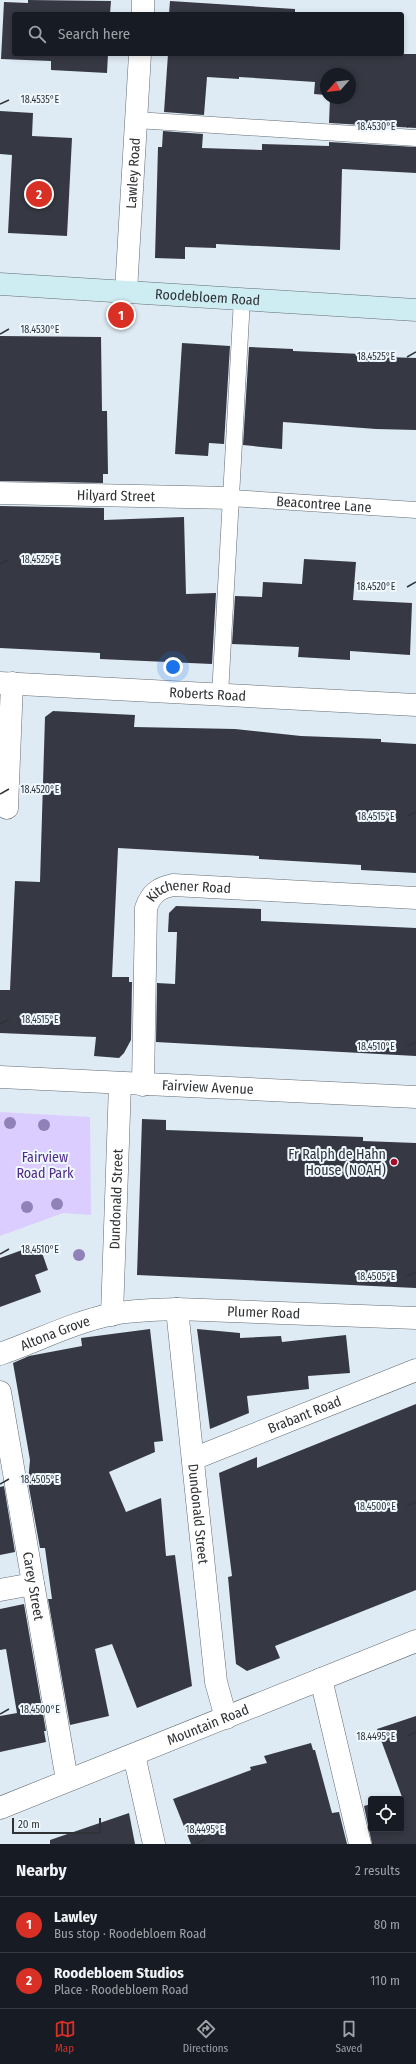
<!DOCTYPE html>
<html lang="en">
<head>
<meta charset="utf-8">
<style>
  body { margin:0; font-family:"Fira Sans Condensed",sans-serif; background:#242831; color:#f1f3f6 }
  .controls { position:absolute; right:12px; bottom:12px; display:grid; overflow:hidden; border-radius:4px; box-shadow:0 2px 6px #0003 }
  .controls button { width:36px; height:36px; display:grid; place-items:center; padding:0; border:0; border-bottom:1px solid #363941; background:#171b24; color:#f1f3f6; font:20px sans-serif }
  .compass { position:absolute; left:320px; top:68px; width:36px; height:36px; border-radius:50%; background:#171b24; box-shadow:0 2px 6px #0003; rotate:243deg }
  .scale { position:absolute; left:12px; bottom:10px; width:89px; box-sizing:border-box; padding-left:4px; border:2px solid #2f3336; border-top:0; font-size:11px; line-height:14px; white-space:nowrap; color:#2f3336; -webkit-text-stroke:3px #eff8ff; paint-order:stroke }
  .you { position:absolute; left:173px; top:667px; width:14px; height:14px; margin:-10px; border:3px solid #fff; border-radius:50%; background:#1a73e8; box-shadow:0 0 0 6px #1a73e833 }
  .badge { display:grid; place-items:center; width:26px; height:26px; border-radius:50%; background:#d93025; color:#fff; font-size:13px; font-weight:700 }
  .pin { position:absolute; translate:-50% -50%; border:2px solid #fff; box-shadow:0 1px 4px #0006 }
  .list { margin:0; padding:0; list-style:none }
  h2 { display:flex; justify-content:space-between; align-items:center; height:52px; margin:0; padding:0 16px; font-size:17px }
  h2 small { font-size:13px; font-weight:400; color:#9ea1a6 }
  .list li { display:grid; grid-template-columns:26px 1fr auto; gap:12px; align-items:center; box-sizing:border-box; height:56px; padding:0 16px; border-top:1px solid #363941 }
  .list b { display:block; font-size:15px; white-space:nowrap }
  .list p { margin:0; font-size:13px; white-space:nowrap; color:#9ea1a6 }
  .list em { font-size:13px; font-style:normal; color:#9ea1a6 }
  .icon { flex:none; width:22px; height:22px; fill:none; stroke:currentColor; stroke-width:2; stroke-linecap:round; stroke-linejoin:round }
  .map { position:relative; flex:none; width:416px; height:1844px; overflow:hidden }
  .search { position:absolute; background:#171b24; box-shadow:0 2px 6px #0003; left:12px; right:12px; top:12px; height:44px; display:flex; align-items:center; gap:10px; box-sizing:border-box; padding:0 14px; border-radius:4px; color:#9ea1a6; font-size:15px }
  .sheet { height:164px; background:#171b24 }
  nav { display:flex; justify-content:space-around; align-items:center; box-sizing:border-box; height:56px; border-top:1px solid #363941; background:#171b24; font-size:11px; color:#9ea1a6 }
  nav a { display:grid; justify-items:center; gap:2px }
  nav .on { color:#d93025 }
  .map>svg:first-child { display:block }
</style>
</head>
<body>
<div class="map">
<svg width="416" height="1844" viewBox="0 0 416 1844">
  <rect width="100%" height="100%" fill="#dfebf4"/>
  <polygon fill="#dbcdff" points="0,1112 90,1117 91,1215 63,1213 0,1236"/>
  <g fill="#363943">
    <polygon points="28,0 111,1 110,14 14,14 14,54 108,54 107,73 51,70 51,61 1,59 4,2 28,3"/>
    <polygon points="170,1 295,9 295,14 169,14"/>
    <polygon points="168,54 416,54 416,128 329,123 330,98 350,98 350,74 326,74 326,95 314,94 315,82 239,77 239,79 207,77 204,115 164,112"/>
    <polygon points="0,111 33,113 32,136 72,138 67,236 8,233 12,155 0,154"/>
    <polygon points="163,131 203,134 202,148 262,150 262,144 329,146 329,142 416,147 416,173 342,169 340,250 216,244 216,248 185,247 185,259 155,258 158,147 162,147"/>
    <polygon points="0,336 101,337 102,411 107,411 108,474 103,474 103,483 0,481"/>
    <polygon points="182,343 230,346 224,444 209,443 208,456 175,454"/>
    <polygon points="249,347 293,349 293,351 385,355 385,357 416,358 416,430 376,429 283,422 282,449 243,445"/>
    <polygon points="0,506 104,508 104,520 184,517 186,594 216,593 212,664 100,659 100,653 0,648"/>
    <polygon points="304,559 356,562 353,600 412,603 410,655 350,651 350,660 298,657 299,647 232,644 235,596 262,597 263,582 302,584"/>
    <polygon points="53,711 135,715 134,727 235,729 301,736 381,739 381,742 416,744 416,873 361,870 361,865 259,859 259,856 118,848 112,977 129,977 129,982 132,982 131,1040 124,1053 119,1058 94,1056 96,1037 0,1033 0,990 10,990 15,881 40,882 45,717"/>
    <polygon points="176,906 261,909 261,921 416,928 416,1056 156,1042 157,983 175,984 177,932 168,932 169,913"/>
    <polygon points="142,1119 166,1120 166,1130 363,1137 363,1141 416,1143 416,1288 137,1275"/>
    <polygon points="39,1244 48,1270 35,1275 41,1292 0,1307 0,1258"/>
    <polygon points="150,1329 163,1441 154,1442 155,1452 109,1472 126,1512 161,1498 166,1556 175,1555 192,1686 137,1708 112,1644 95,1649 109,1716 70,1725 48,1599 52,1599 45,1548 40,1548 28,1482 30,1460 13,1363 29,1356 82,1346 81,1338"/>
    <polygon points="197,1329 240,1333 240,1338 281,1336 282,1342 346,1335 350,1373 308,1376 309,1389 247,1396 249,1413 210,1429"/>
    <polygon points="416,1404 416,1590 275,1646 280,1658 247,1671 236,1664 228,1577 232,1576 219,1473 257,1457 257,1468"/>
    <polygon points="4,1486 15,1552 0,1555 0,1487"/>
    <polygon points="24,1604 46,1731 44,1731 46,1742 0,1752 0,1716 17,1713 6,1649 0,1650 0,1609"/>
    <polygon points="416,1716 416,1844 372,1844 364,1806 371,1804 371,1829 401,1829 401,1799 393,1799 402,1797 377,1729"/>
    <polygon points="311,1743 313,1750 315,1750 332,1813 339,1812 347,1844 191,1844 173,1799 251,1770 250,1767 267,1763 264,1756"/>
    <polygon points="129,1813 135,1844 50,1844 50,1840"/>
  </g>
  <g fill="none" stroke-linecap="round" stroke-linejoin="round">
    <defs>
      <g id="lane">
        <polyline points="136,120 416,138"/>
        <path id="s1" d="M231 498 416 510"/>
        <polyline points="220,695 242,299"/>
      </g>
      <g id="street">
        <polyline points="143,14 143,0"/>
        <path id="s2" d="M126 291 140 54"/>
        <path id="s3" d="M0 493 231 498"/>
        <path id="s4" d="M0 683 416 705"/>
        <polyline points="7,808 12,683"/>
        <path id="s5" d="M0 1077 416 1097"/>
        <path id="s6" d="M143 1085 146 908C151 894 158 888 173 885L416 898"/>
        <path id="s7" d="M177 1309 216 1682 226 1718"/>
        <path id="s8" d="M112 1315 120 1084"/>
        <path id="s9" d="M0 1354C37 1341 74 1322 113 1314 134 1310 156 1310 177 1309L416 1318"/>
        <path id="s10" d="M0 1392 67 1780"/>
        <path id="s11" d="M193 1459 416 1370"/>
        <polyline points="0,1590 33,1584"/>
        <polyline points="321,1679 360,1844"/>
        <polyline points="134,1755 154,1844"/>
        <path id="s12" d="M0 1808 416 1641"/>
      </g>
      <g id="secondary">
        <path id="s13" d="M0 284 416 310"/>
      </g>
    </defs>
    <use href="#lane" stroke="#626c73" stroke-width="17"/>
    <use href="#street" stroke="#626c73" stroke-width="23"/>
    <use href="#secondary" stroke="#626c73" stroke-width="23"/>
    <use href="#lane" stroke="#fff" stroke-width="16"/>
    <use href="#street" stroke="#fff" stroke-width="22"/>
    <use href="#secondary" stroke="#ceedf3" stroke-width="22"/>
  </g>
  <g fill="#9081b9">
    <circle cx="10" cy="1123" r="6"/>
    <circle cx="44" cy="1125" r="6"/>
    <circle cx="57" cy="1204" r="6"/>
    <circle cx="27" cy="1207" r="6"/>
    <circle cx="79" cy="1255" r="6"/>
  </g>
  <path fill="none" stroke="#2f3336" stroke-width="1.5" d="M0 104 9 100M407 127 416 122M0 334 9 329M407 357 416 352M0 564 9 559M407 587 416 582M0 794 9 789M407 816 416 812M0 1024 9 1019M407 1046 416 1042M0 1254 9 1249M407 1276 416 1272M0 1484 9 1479M407 1506 416 1502M0 1714 9 1709M407 1736 416 1732M196 1844 205 1839"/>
  <circle fill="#a60d24" stroke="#eff8ff" stroke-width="1.5" cx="394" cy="1162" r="4"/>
  <g text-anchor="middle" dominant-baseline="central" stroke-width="4" stroke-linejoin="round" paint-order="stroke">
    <g font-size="14" fill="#2f3336" stroke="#eff8ff">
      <text stroke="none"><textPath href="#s2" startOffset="118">Lawley Road</textPath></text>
      <text stroke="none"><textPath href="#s13" startOffset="208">Roodebloem Road</textPath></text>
      <text stroke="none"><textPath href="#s3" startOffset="116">Hilyard Street</textPath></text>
      <text stroke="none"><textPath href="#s1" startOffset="93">Beacontree Lane</textPath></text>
      <text stroke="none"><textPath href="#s4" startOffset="208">Roberts Road</textPath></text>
      <text stroke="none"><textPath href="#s6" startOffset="229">Kitchener Road</textPath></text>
      <text stroke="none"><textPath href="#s5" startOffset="208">Fairview Avenue</textPath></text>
      <text stroke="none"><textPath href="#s8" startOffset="116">Dundonald Street</textPath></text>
      <text stroke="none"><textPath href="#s9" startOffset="271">Plumer Road</textPath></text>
      <text stroke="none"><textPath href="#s9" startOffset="59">Altona Grove</textPath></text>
      <text stroke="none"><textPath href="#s11" startOffset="120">Brabant Road</textPath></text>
      <text stroke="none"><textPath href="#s7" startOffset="206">Dundonald Street</textPath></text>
      <text stroke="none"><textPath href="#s10" startOffset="197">Carey Street</textPath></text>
      <text stroke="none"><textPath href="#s12" startOffset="224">Mountain Road</textPath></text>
    </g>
    <g font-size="14" fill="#2f3336" stroke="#eff8ff" text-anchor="end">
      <text x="386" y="1154">Fr Ralph de Hahn<tspan x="386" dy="16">House (NOAH)</tspan></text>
    </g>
    <g font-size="14" fill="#502b88" stroke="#eff8ff">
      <text x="45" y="1157">Fairview<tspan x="45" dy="16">Road Park</tspan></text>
    </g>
  </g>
  <g font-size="10" text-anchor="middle" fill="#2f3336" stroke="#eff8ff" stroke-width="4" stroke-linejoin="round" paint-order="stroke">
    <text x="40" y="103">18.4535°E</text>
    <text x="376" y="130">18.4530°E</text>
    <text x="40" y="333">18.4530°E</text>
    <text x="376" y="360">18.4525°E</text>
    <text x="40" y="563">18.4525°E</text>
    <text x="376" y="590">18.4520°E</text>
    <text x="40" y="793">18.4520°E</text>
    <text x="376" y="820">18.4515°E</text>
    <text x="40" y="1023">18.4515°E</text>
    <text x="376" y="1050">18.4510°E</text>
    <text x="40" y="1253">18.4510°E</text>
    <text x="376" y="1280">18.4505°E</text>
    <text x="40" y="1483">18.4505°E</text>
    <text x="376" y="1510">18.4500°E</text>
    <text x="40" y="1713">18.4500°E</text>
    <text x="376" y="1740">18.4495°E</text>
    <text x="205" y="1833">18.4495°E</text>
  </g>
</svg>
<div class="controls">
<button><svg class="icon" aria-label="locate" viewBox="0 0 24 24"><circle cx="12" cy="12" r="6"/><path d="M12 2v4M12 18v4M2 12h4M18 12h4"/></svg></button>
</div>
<svg class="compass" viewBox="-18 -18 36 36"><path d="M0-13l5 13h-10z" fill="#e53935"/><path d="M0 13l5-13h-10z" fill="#9ea1a6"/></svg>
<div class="scale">20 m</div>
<div class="you"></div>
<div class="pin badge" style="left:121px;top:315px">1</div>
<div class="pin badge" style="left:39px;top:194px">2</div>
<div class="search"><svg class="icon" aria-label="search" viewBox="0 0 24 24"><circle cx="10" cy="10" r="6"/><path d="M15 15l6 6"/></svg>Search here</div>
</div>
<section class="sheet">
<h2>Nearby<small>2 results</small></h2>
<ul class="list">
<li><span class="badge">1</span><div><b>Lawley</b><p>Bus stop · Roodebloem Road</p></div><em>80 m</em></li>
<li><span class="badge">2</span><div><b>Roodebloem Studios</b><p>Place · Roodebloem Road</p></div><em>110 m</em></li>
</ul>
</section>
<nav>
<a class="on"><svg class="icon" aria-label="map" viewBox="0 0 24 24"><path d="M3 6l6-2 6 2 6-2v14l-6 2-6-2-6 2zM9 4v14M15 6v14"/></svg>Map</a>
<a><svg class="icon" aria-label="directions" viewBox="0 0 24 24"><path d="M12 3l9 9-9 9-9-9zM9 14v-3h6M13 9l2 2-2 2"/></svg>Directions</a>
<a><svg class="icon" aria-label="saved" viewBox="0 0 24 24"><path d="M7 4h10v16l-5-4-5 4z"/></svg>Saved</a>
</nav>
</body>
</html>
